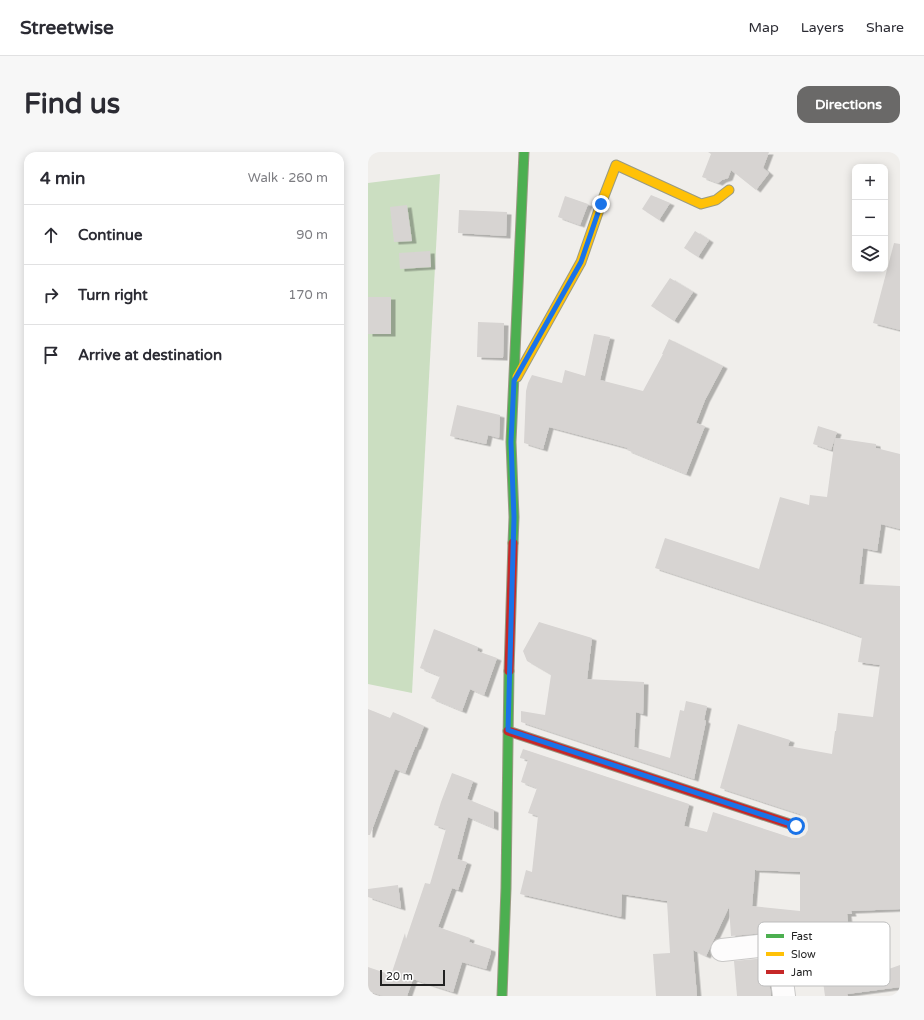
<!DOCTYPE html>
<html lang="en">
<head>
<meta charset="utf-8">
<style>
  body { margin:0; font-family:"Varela Round",sans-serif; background:#f7f7f7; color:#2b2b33 }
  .controls { position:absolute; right:12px; top:12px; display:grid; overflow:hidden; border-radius:8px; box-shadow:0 2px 10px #0003 }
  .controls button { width:36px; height:36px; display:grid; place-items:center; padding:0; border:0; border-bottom:1px solid #e1e1e2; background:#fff; color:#2b2b33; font:20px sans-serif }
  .scale { position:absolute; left:12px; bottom:10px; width:65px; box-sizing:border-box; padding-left:4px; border:2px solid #222; border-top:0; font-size:11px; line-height:14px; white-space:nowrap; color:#222; -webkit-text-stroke:3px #fff; paint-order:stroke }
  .stop { position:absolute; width:12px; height:12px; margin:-9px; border:3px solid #1a73e8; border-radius:50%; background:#fff }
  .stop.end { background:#1a73e8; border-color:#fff; box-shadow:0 1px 4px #0008 }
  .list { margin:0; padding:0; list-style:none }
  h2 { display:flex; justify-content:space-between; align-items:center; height:52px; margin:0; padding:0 16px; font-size:17px }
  h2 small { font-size:13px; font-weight:400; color:#7c7c81 }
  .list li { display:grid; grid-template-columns:26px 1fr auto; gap:12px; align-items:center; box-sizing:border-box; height:60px; padding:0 16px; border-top:1px solid #e1e1e2 }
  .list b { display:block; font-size:15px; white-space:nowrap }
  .list em { font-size:13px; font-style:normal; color:#7c7c81 }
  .icon { flex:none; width:22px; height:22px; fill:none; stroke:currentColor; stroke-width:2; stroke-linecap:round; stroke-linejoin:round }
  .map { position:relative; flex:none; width:532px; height:844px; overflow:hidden; border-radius:12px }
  header { display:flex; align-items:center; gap:24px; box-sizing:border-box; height:56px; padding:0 20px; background:#fff; border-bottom:1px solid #e1e1e2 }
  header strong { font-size:19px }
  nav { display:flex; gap:22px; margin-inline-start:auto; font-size:14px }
  .intro { display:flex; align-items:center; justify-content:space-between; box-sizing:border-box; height:96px; padding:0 24px }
  h1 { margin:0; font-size:28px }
  .button { padding:10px 18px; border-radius:12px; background:#6a6968; color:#fff; font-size:14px; font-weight:700 }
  main { display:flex; gap:24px; padding:0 24px }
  aside { flex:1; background:#fff; border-radius:12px; box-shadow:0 2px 10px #0003 }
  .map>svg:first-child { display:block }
</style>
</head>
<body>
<header>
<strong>Streetwise</strong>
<nav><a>Map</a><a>Layers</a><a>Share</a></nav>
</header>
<div class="intro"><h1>Find us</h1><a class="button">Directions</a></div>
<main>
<aside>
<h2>4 min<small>Walk · 260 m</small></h2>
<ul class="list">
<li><svg class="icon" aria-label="ahead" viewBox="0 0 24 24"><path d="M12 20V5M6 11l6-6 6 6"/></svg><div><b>Continue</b></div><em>90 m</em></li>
<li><svg class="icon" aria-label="right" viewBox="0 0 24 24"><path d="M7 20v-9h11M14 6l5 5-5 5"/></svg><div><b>Turn right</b></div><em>170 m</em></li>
<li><svg class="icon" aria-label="arrive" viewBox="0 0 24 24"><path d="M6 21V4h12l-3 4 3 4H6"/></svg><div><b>Arrive at destination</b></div></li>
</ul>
</aside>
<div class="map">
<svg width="532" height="844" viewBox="0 0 532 844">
  <defs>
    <filter id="shadow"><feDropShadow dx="4.5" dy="2.5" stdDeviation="0" flood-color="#0004"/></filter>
  </defs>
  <rect width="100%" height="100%" fill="#f0eeeb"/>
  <polygon fill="#cbdec1" points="72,22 44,541 0,532 0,31"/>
  <g fill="#d7d4d2" fill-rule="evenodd" filter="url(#shadow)">
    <polygon points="340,0 401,0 395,16 401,21 388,38 363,18 360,26 354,28 350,31 334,25 343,2"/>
    <polygon points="283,43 302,51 291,68 274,57"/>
    <polygon points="197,44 220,52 212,73 190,65"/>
    <polygon points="39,53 44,89 26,90 22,55"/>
    <polygon points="91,58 139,60 138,84 90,81"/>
    <polygon points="327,79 341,88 330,105 316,96"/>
    <polygon points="526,91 532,92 532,178 505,171"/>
    <polygon points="62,99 63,115 32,117 31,101"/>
    <polygon points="302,126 325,140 306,169 283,154"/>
    <rect x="0" y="145" width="23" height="37"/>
    <polygon points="110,170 136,171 135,206 109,205"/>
    <polygon points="226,182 242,185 232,228 275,239 295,202 294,202 301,187 355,214 337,248 328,271 337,274 318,322 259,298 260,296 181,275 175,297 156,291 158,239 160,231 164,223 194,231 197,218 217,224"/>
    <polygon points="89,253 132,263 131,286 120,283 118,292 82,284"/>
    <polygon points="450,274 469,280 463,298 445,292"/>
    <path d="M467 286 508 292V296L532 302V377L513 372 509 399 495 396 491 432 532 434V757L483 759 484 762H479L486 818H489L490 828 532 813V835L479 842 480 844H457L448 779 414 780H408L363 784 361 755 338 804 325 798 329 844H288L285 802 302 801 299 749 254 742 253 765 152 742 158 718 164 720 170 664 160 661 169 636 153 630 160 608 152 606V605L155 597 321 652 316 674 339 680 345 660 424 686H431L437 683 440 678V672L438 666 432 662 352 636 370 572 422 588 420 594 464 602 467 579H468L470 561 505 565 512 513 490 510 494 485 452 470 287 416 297 386 391 417 412 345 441 353 442 343 459 345ZM387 718 432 720V759L384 754Z"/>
    <polygon points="171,470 224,486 219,527 276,530 275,562 268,560 266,595 302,606 312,558 316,559 318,549 339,554 336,568 338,569 326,627 153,570 153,559 177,563 183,523 159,509 155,499"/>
    <polygon points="66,477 110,495 109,499 129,506 116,543 102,537 94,559 63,546 72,524 52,516"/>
    <polygon points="0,557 22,566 25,560 56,574 48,595 47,595 37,621 27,617 2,683 0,683"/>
    <polygon points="84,621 105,629 99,647 126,658 126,676 100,665 89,707 99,710 90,738 84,736 70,775 102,786 101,790 123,797 123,800 118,817 94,810 85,840 45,827 39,844 15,844 0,839 0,815 23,823 37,781 38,787 57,731 62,732 78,677 66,673 73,650"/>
    <polygon points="30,733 33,756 0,745 0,737"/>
    <polygon points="398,806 403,844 369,844 366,809"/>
  </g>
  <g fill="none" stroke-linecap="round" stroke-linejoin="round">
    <defs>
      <polyline id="street" points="354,798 409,792 416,844"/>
      <g id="fast">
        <polyline points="145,391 146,365 143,290 156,0"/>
        <polyline points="134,844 138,736 141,519"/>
      </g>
      <polyline id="slow" points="149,225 213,110 233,52 248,13 333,52 348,48 361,38"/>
      <g id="jam">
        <polyline points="141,519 145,391"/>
        <polyline points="140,579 428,674"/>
      </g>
    </defs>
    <use href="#street" stroke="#c9c8c7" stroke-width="24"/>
    <use href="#fast" stroke="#999a82" stroke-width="11"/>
    <use href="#slow" stroke="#999a82" stroke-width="11"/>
    <use href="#jam" stroke="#999a82" stroke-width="11"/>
    <use href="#street" stroke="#fdfcfc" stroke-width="22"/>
    <use href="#fast" stroke="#4caf50" stroke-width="9"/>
    <use href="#slow" stroke="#ffc107" stroke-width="9"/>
    <use href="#jam" stroke="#c62828" stroke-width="9"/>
  </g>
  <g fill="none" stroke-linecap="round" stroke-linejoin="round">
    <polyline stroke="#1a73e8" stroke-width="5" points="233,52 213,110 146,229 143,290 146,365 140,578 428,674"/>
  </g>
  <rect x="390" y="770" width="132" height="64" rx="6" fill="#fff" stroke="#bdbdbd" stroke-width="1"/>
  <rect x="398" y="782" width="18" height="4" fill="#4caf50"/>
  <rect x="398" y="800" width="18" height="4" fill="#ffc107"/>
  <rect x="398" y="818" width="18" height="4" fill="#c62828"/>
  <g font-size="11" fill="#222">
    <text x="423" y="788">Fast</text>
    <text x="423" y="806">Slow</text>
    <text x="423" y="824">Jam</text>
  </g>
</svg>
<div class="controls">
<button>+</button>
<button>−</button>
<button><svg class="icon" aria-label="layers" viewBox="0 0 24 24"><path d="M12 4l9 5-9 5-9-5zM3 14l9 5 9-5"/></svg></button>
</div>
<div class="scale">20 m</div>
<div class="stop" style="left:428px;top:674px"></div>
<div class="stop end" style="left:233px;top:52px"></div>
</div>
</main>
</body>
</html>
